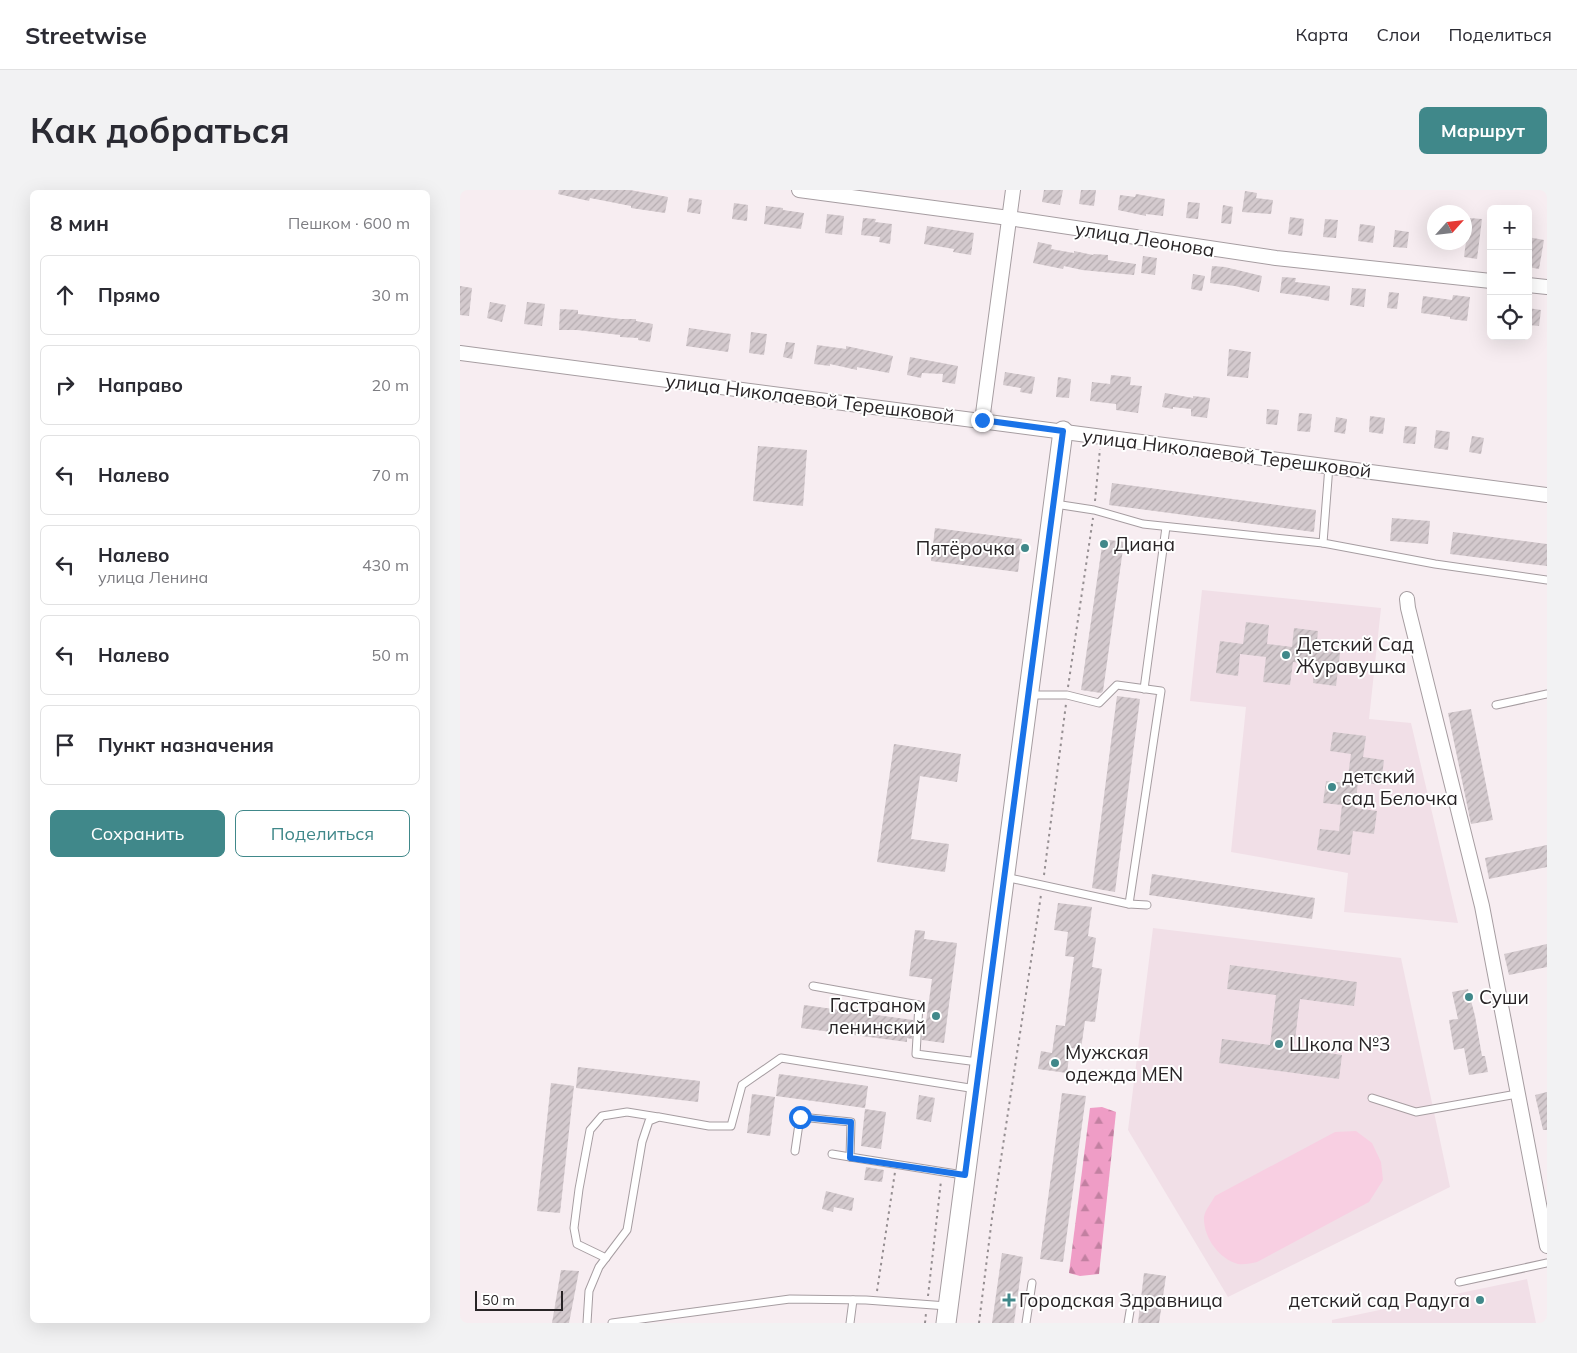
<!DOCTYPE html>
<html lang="ru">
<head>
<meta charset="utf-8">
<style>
  body { margin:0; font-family:Mulish,sans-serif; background:#f2f2f3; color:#2b2b33 }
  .controls { position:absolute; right:15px; top:15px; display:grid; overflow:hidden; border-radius:8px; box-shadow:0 5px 20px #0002 }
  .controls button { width:45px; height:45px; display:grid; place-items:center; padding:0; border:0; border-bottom:1px solid #e1e1e2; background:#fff; color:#2b2b33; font:25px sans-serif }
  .compass { position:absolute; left:967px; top:15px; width:45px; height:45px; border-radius:50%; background:#fff; box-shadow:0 5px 20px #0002; rotate:63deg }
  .scale { position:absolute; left:15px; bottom:12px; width:88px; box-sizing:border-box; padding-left:5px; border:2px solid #282426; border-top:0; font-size:14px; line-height:18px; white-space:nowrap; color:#282426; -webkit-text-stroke:4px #fff; paint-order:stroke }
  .stop { position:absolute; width:15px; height:15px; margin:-11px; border:4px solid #1a73e8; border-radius:50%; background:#fff }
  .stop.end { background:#1a73e8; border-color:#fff; box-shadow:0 1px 5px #0008 }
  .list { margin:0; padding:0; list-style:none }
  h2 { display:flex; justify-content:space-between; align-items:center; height:65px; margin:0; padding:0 20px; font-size:21px }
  h2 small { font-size:16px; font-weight:400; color:#7c7c81 }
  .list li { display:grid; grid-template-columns:32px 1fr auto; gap:15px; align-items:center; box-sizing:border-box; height:80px; margin:0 10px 10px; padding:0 10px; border:1px solid #e1e1e2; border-radius:8px }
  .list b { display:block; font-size:19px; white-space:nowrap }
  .list p { margin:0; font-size:16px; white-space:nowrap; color:#7c7c81 }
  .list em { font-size:16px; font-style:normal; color:#7c7c81 }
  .actions { display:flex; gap:10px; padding:15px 20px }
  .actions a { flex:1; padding:11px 0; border:1px solid #40888a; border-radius:8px; text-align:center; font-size:18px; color:#40888a }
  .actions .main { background:#40888a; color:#fff }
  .icon { flex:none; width:28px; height:28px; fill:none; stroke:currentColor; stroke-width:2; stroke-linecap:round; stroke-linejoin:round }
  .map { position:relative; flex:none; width:1087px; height:1133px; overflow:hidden; border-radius:8px }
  header { display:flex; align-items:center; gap:30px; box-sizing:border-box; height:70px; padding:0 25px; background:#fff; border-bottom:1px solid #e1e1e2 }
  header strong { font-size:24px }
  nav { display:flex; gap:28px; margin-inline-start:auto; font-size:18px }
  .intro { display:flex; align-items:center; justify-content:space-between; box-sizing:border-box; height:120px; padding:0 30px }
  h1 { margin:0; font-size:35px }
  .button { padding:12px 22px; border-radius:8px; background:#40888a; color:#fff; font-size:18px; font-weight:700 }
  main { display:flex; gap:30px; padding:0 30px }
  aside { flex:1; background:#fff; border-radius:8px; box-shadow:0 5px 20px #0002 }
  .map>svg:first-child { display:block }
</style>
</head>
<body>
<header>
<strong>Streetwise</strong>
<nav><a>Карта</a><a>Слои</a><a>Поделиться</a></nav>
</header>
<div class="intro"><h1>Как добраться</h1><a class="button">Маршрут</a></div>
<main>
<aside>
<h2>8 мин<small>Пешком · 600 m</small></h2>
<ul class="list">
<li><svg class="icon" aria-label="ahead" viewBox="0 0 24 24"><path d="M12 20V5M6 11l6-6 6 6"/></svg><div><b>Прямо</b></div><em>30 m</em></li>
<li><svg class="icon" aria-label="right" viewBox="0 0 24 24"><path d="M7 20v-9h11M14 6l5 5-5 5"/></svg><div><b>Направо</b></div><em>20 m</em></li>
<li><svg class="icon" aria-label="left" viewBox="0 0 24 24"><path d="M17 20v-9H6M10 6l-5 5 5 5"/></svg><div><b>Налево</b></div><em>70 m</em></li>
<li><svg class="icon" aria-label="left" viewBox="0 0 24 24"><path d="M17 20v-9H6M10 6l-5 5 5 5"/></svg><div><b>Налево</b><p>улица Ленина</p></div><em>430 m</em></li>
<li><svg class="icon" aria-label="left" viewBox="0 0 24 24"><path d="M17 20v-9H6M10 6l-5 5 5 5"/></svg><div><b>Налево</b></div><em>50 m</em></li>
<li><svg class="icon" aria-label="arrive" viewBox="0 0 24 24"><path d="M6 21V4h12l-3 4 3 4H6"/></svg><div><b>Пункт назначения</b></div></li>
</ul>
<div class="actions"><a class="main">Сохранить</a><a>Поделиться</a></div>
</aside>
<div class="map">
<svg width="1087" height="1133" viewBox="0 0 1087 1133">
  <defs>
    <pattern id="forest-firs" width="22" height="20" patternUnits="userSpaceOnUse" patternTransform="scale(1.25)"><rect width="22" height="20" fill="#ef9dc6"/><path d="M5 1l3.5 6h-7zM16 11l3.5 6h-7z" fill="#c280a1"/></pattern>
    <pattern id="building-hatch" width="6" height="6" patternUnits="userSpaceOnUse" patternTransform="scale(1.25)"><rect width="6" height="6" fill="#d4cace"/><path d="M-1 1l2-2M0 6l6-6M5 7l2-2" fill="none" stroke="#b6adb1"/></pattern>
  </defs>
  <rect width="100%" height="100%" fill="#f7edf1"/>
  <g fill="#f1dfe7">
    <polygon points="742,400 921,418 909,529 951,533 998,733 884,722 888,683 771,662 786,517 730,511"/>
    <polygon points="693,738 941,768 990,997 768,1107 668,940"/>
    <polygon points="1067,1089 1076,1133 872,1133 872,1130"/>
  </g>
  <polygon fill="url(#forest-firs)" points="642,917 656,922 639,1084 620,1086 609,1083 630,918"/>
  <path fill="#f8cfe2" d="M896 941 912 953 921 972 923 990 909 1012 797 1072C792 1073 784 1075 778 1074 759 1069 743 1047 744 1027 745 1020 752 1012 755 1006L875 942Z"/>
  <g fill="url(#building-hatch)">
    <polygon points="99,0 170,0 208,7 205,23 171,18 171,16 130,8 129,11 98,4"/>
    <polygon points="584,0 603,0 600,15 582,12"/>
    <polygon points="621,0 636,0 634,16 619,14"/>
    <polygon points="785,1 797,3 796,8 813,10 811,24 782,22"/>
    <polygon points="676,4 705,9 703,26 686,24 686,26 658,20 660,5 675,7"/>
    <polygon points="229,8 242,10 240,24 227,22"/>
    <polygon points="728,12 740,13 738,29 726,28"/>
    <polygon points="274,13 288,15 287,31 272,29"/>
    <polygon points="763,15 773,17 771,34 761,33"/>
    <polygon points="306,16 323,18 323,20 344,23 341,39 304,34"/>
    <polygon points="367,24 384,26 382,45 365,43"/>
    <polygon points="830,27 844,29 842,46 828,44"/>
    <polygon points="403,28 416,29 415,32 432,34 430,54 419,52 420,47 401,45"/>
    <polygon points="1009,28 1022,29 1017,69 1004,67"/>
    <polygon points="865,29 878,30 876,48 863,47"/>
    <polygon points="900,34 915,36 913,53 898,51"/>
    <polygon points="467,36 514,43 511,65 493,62 494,59 464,54"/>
    <polygon points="935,40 949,42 947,58 933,57"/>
    <polygon points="1068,47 1084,50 1079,79 1068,77"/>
    <polygon points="578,52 592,55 591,59 614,63 614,61 633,65 634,64 648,65 648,70 676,74 674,85 622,80 604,76 603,79 573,73"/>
    <polygon points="683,66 697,68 695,85 681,83"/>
    <polygon points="752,76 765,77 802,86 799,102 775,96 750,93"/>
    <polygon points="733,84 745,86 742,101 731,99"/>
    <polygon points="822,87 836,88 835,92 870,96 869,111 851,108 851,107 820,103"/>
    <polygon points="0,96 12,98 9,126 0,125"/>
    <polygon points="892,98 906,99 904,117 890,115"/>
    <polygon points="929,102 939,103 937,119 927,118"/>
    <polygon points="993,105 1010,107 1007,131 990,129 990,127 961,123 963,106 992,110"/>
    <polygon points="30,112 46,115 42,132 27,128"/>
    <polygon points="67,112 85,114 82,136 64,134"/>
    <polygon points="1068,118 1081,120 1079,136 1068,135"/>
    <polygon points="100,119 118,120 118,124 161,129 176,129 176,131 193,134 190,152 178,150 178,148 160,147 160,145 117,140 99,140"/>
    <polygon points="229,138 271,144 268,162 226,156"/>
    <polygon points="291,142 307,144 304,165 289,163"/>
    <polygon points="326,152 335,153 332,169 323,167"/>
    <polygon points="357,155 386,159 386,156 433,166 429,183 397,177 397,180 370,174 370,176 354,174"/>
    <polygon points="769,159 791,162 788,188 767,186"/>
    <polygon points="450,167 498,176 495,194 482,192 483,184 462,183 461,188 447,185"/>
    <polygon points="545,182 575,187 572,204 560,202 561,198 543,195"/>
    <polygon points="651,185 671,187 670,195 682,196 678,223 656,220 656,214 630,211 632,192 650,194"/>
    <polygon points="598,187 611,189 609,208 596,207"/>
    <polygon points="705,203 733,208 733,206 750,208 747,228 731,226 731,219 713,217 713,219 702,217"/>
    <polygon points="807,219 819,220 817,235 806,234"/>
    <polygon points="839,223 852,224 850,242 837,241"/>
    <polygon points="910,226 925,228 923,244 909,242"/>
    <polygon points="876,227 887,229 885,244 874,242"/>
    <polygon points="945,236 957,237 955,254 943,253"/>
    <polygon points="976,240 990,242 988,260 974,258"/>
    <polygon points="1012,246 1024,248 1021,264 1009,262"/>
    <polygon points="298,256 347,260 343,316 293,311"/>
    <polygon points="652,293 856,320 854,342 649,315"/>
    <polygon points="932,328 970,331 968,354 930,351"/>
    <polygon points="475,338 562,349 558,382 471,371"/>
    <polygon points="993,342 1087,354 1087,376 990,364"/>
    <polygon points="643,349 664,352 643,501 641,503 621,500"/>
    <polygon points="786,432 809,435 807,454 832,457 834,438 858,441 856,460 880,463 876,496 853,493 855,475 833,472 830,495 803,492 806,467 780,464 778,486 756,483 760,451 783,454"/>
    <polygon points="657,506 680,509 655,702 632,698"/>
    <polygon points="1011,519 1033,630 1011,634 988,523"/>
    <polygon points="873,542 906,546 903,567 924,570 921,595 898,592 895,618 917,621 914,644 893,641 890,665 857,660 860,639 879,641 882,615 863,613 866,591 887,593 891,564 870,561"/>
    <polygon points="434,554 501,564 497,592 460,586 451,649 489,654 485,682 417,672"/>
    <polygon points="1087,655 1087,677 1029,689 1025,668"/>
    <polygon points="692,684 855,708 852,729 689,705"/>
    <polygon points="598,713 632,717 628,746 636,748 632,777 642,779 635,832 625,831 621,859 610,858 607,883 578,879 581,861 592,863 596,835 605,836 614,767 605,766 608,742 594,740"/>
    <polygon points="455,740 465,741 464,749 497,753 484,853 462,850 463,831 466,832 472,789 449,786"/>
    <polygon points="1087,754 1087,777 1049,785 1044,764"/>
    <polygon points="770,775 897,792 894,816 840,809 834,858 882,865 879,889 759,873 762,849 810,855 816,805 767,799"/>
    <polygon points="1008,799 1015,826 1022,866 1025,866 1028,882 1009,885 1004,858 994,860 989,830 998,829 992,802"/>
    <polygon points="344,815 453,830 452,849 447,848 447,852 341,838"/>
    <polygon points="118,877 240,891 238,912 116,898"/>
    <polygon points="319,884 408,896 405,918 316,906"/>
    <polygon points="91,893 114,896 100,1023 77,1021"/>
    <polygon points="1087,902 1087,940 1083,940 1075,905"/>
    <polygon points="602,903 626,906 603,1072 580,1069"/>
    <polygon points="292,904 315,907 310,946 287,943"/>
    <polygon points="459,905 475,908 471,932 456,929"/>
    <polygon points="405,919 426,922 421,959 401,956"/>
    <polygon points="406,977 424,980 422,992 404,990"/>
    <polygon points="366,1001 394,1008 392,1021 374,1017 373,1022 362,1019"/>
    <polygon points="542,1063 563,1067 554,1133 532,1133"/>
    <polygon points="101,1080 119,1081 109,1133 92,1133"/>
    <polygon points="684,1083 706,1086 699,1133 678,1133"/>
  </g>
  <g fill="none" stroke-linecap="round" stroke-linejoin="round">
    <defs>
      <g id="lane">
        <polyline points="869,276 863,353 975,374 1087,390"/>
        <polyline points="595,314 634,320 683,334 863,353"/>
        <polyline points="684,499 706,337"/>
        <polyline points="571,505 607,505 639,513 657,495 701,501 669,714"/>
        <polyline points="1036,515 1087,504"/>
        <polyline points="545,687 669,714 687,715"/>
        <polyline points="353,796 459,815 456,864 518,872"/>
        <polyline points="912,908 956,922 1057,904"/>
        <polyline points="335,961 340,927 391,932 390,967 503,985"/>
        <polyline points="372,964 390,967"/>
        <polyline points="146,1068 117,1054 114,1038 119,999 130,940 142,926 167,922 198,927"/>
        <polyline points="999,1092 1087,1073"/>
        <polyline points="127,1133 129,1101 139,1077 167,1040 182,952 189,931 199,927 249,936 271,936 282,895 321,868 516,899"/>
        <polyline points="152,1133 330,1109 406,1110 487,1116"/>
        <polyline points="390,1133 393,1110"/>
        <polyline points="566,1133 572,1093"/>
        <polyline points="668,1133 672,1109"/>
      </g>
      <g id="street">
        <polyline points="339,0 549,28 816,68 1031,91"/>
        <polyline points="1068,95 1087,97"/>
        <polyline points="0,163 1087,305"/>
        <polyline points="522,231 553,0"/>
        <polyline points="947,409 948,418 1022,716 1087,1056"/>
      </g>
      <polyline id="secondary" points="486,1133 603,241"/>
    </defs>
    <use href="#lane" stroke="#a69da1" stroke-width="9"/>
    <use href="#street" stroke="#a69da1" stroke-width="16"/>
    <use href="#secondary" stroke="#a69da1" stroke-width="21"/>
    <g stroke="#958e91" stroke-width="2" stroke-dasharray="2.5 4" stroke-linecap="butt">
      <polyline points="635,311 640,259"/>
      <polyline points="608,497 633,328"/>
      <polyline points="584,685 606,514"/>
      <polyline points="417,1101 435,982"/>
      <polyline points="468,1106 481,991"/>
      <polyline points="465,1133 466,1123"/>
      <polyline points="519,1133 532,1028 581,705"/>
    </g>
    <use href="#lane" stroke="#fff" stroke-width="7"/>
    <use href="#street" stroke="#fff" stroke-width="14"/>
    <use href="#secondary" stroke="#fff" stroke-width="19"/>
  </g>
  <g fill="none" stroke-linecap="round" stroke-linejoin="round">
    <polyline stroke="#1a73e8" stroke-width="6" points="340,927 391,932 390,968 505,985 603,241 522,230"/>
  </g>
  <g fill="#40888a" stroke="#fff" stroke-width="2">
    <circle cx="644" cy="354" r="5"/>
    <circle cx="565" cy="358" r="5"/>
    <circle cx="826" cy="465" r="5"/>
    <circle cx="872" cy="597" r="5"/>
    <circle cx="1009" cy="807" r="5"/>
    <circle cx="476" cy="826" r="5"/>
    <circle cx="819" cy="854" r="5"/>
    <circle cx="595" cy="873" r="5"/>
    <path d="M546.5 1102.5h5v5h5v5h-5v5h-5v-5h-5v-5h5z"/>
    <circle cx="1020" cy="1110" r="5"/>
  </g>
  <g text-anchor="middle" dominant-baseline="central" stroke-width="4" stroke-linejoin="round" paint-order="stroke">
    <g font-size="19" fill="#282426" stroke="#fff">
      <text transform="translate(685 49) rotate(9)">улица Леонова</text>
      <text transform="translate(350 208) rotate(7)">улица Николаевой Терешковой</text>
      <text transform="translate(767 263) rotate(7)">улица Николаевой Терешковой</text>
    </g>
    <g font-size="19" fill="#282426" stroke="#fff" text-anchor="start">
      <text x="654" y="354">Диана</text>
      <text x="555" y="358" text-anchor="end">Пятёрочка</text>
      <text x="836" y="454">Детский Сад<tspan x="836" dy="22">Журавушка</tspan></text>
      <text x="882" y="586">детский<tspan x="882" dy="22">сад Белочка</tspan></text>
      <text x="1019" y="807">Суши</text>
      <text x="466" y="815" text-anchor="end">Гастраном<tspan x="466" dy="22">ленинский</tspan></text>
      <text x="829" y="854">Школа №3</text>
      <text x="605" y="862">Мужская<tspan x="605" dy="22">одежда MEN</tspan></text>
      <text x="559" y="1110">Городская Здравница</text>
      <text x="1010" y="1110" text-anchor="end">детский сад Радуга</text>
    </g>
  </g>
</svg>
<div class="controls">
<button>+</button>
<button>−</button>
<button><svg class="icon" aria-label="locate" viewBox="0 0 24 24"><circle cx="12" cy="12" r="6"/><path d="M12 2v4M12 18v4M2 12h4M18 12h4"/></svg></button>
</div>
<svg class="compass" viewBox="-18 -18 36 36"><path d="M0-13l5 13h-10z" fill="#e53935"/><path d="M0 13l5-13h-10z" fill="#7c7c81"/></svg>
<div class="scale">50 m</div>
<div class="stop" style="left:340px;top:927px"></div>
<div class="stop end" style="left:522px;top:230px"></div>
</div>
</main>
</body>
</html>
